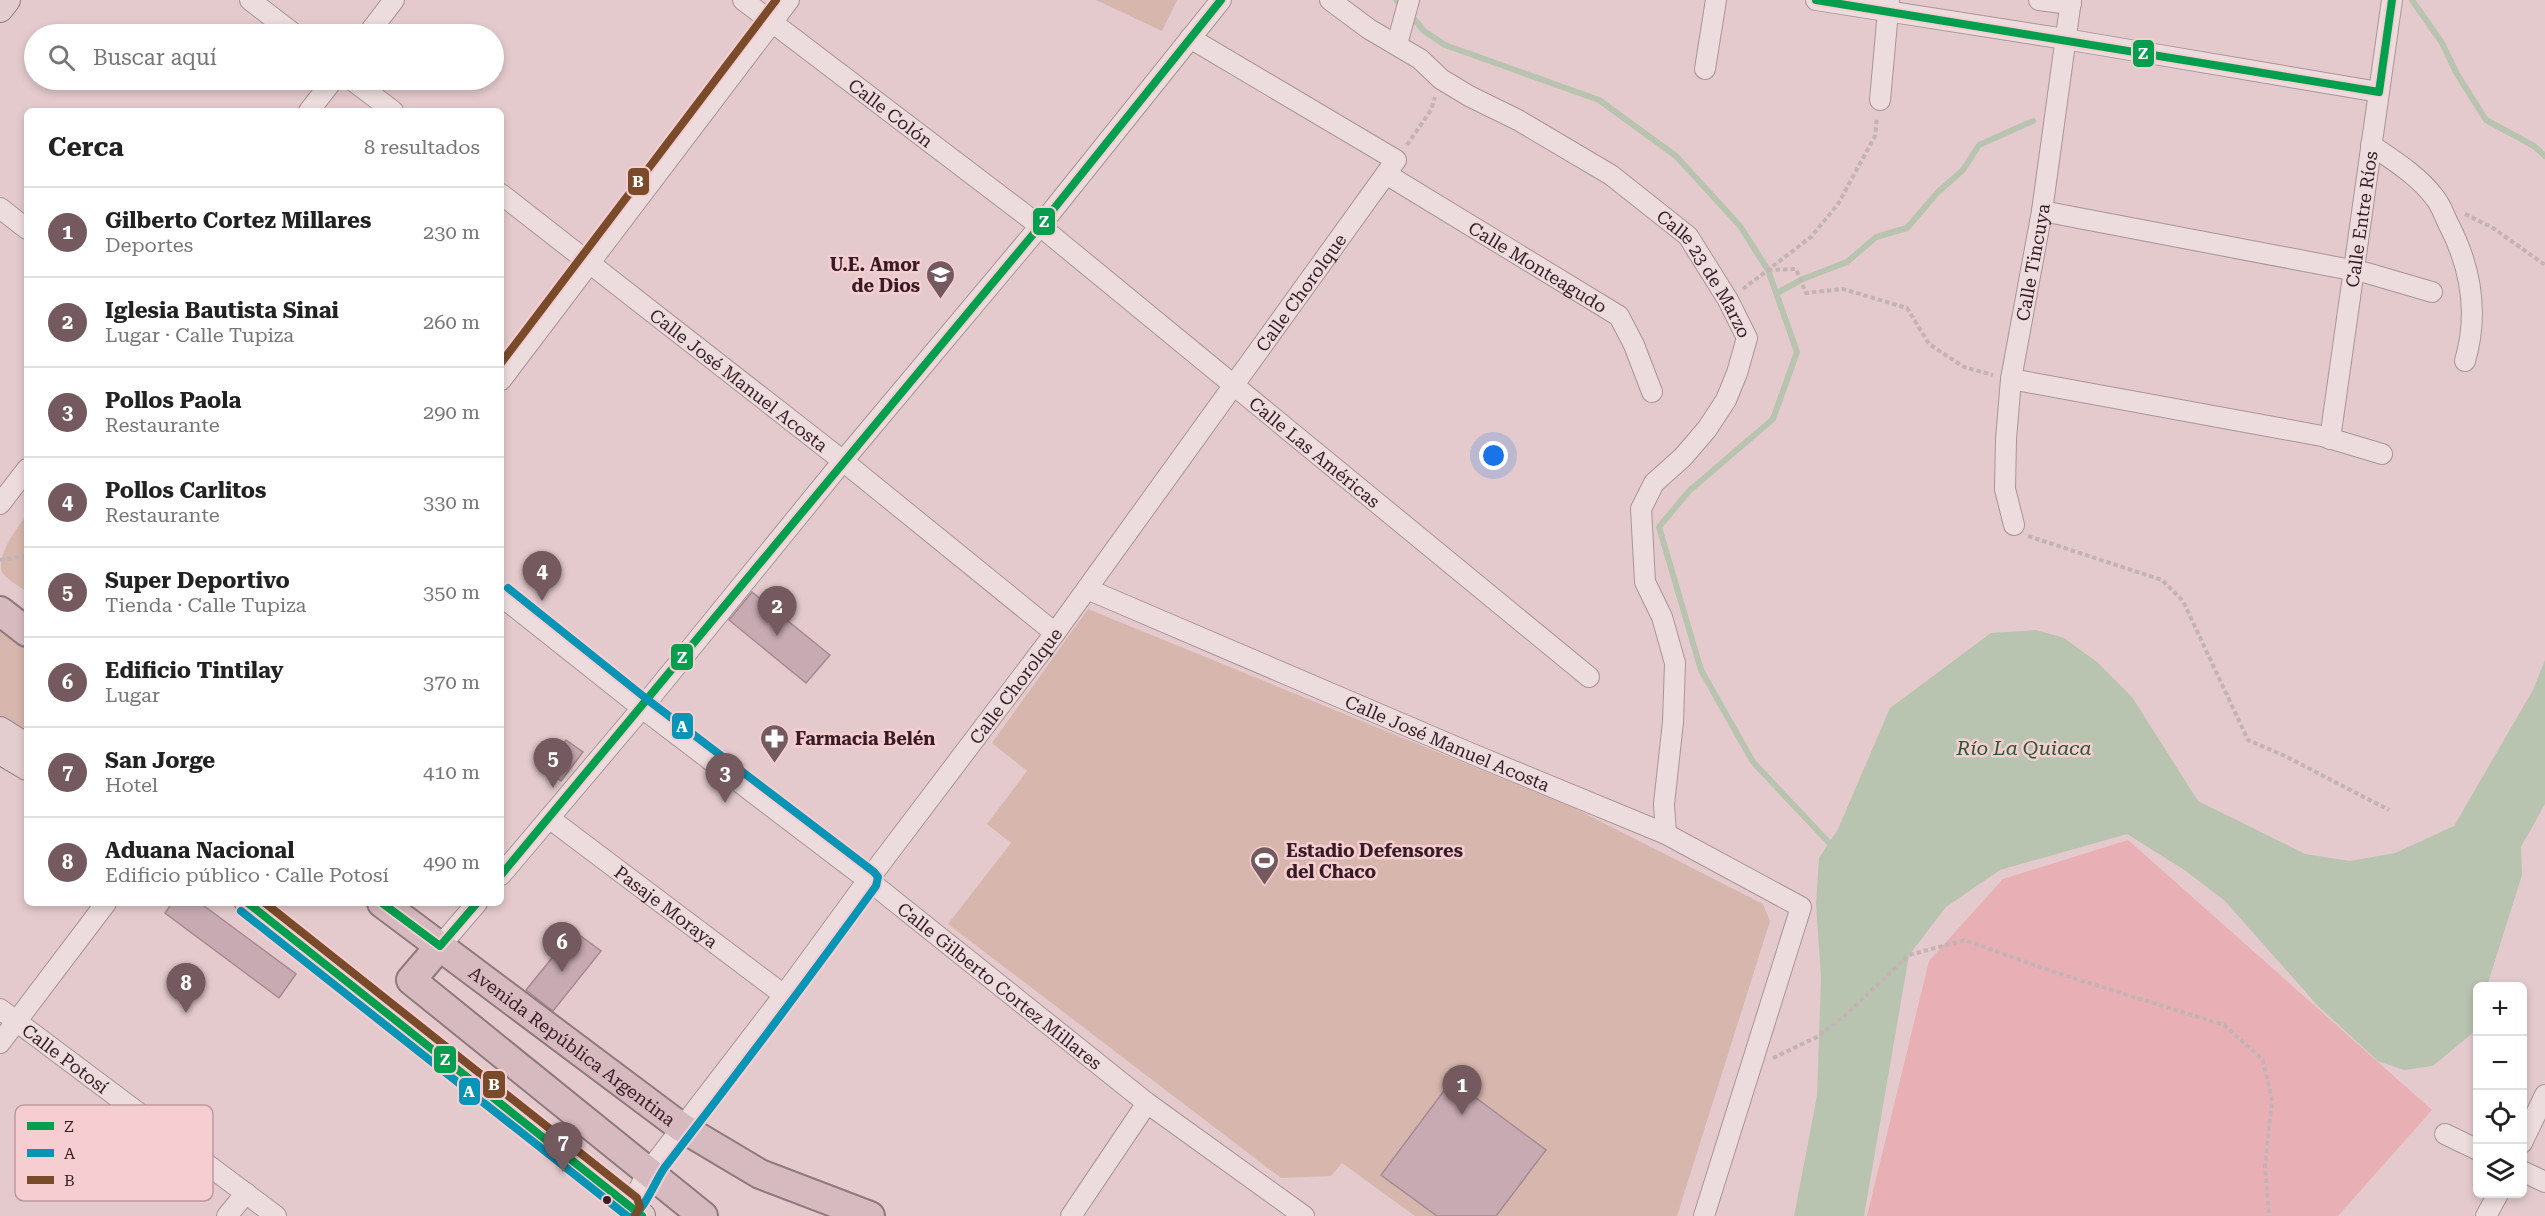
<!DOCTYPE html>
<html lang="es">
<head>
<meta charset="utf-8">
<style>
  body { margin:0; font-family:"Roboto Serif",serif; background:#f6f6f6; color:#222 }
  .controls { position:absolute; right:18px; bottom:18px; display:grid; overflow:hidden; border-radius:9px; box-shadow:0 3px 9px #0003 }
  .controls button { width:54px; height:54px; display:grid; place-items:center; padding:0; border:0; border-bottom:2px solid #e0e0e0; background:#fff; color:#222; font:30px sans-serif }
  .you { position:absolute; left:1494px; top:456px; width:21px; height:21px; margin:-15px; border:4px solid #fff; border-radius:50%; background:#1a73e8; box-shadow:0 0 0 9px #1a73e833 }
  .badge { display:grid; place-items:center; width:39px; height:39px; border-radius:50%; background:#74595f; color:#fff; font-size:20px; font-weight:700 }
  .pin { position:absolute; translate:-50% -50px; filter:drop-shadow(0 2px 3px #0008) }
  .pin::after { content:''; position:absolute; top:32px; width:21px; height:18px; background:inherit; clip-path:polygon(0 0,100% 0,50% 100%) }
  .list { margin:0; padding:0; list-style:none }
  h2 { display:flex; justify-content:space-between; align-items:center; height:78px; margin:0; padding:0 24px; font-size:26px }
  h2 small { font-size:20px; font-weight:400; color:#767676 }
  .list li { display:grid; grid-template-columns:39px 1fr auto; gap:18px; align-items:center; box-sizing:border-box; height:90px; padding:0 24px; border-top:2px solid #e0e0e0 }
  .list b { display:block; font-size:22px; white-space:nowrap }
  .list p { margin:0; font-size:20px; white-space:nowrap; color:#767676 }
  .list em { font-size:20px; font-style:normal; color:#767676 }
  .icon { flex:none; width:33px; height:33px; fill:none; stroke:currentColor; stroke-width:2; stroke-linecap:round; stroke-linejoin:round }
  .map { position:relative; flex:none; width:2545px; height:1216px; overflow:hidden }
  .search { position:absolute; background:#fff; box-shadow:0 3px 9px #0003; left:24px; top:24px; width:480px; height:66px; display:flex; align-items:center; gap:15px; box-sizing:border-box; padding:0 21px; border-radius:33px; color:#767676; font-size:22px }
  .panel { position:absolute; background:#fff; box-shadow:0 3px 9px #0003; left:24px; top:108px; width:480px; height:798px; border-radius:9px }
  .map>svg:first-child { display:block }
</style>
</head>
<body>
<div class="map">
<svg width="2545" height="1216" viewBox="0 0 2545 1216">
  <rect width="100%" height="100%" fill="#e4cacc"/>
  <g fill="#d7b6ad">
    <polygon points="1096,0 1177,0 1162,31"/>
    <path d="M27 515V592C19 586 5 579 1 570 0 550 16 529 27 515Z"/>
    <polygon points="1088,609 1574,808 1763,904 1770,921 1677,1216 1415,1216 1342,1163 1331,1176 1281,1178 948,924 1011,843 987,824 1027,771 992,743"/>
    <polygon points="0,626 27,647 27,735 0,718"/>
  </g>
  <polygon fill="#e8b0b4" points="2128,840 2432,1110 2338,1216 1867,1216 1929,961 2003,879"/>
  <polygon fill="#b8c4af" points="2036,630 2064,638 2097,662 2132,697 2198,801 2305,854 2350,861 2395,853 2454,826 2533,690 2545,660 2545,804 2521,847 2522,875 2487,986 2478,986 2476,1030 2433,1066 2404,1070 2378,1061 2318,1006 2225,901 2186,871 2127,834 2000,870 1946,907 1909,955 1864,1216 1794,1216 1817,1096 1821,978 1816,904 1819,858 1838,829 1890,708 1991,633"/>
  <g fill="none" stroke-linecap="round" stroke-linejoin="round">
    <g stroke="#b8c4af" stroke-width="6">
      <polyline points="1396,0 1398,2"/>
      <polyline points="2412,0 2442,43 2457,74 2486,120 2534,146 2545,156"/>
      <polyline points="1414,19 1424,31 1445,45 1599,100 1676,156 1740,226 1768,270 1797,352 1773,419 1689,491 1659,527 1701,670 1753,762 1834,848"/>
      <polyline points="1777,293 1803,279 1847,262 1876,237 1907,228 1938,192 1963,170 1979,145 2033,121"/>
    </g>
  </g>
  <g fill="#c8abb2" stroke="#a48a91" stroke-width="1.5">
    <polygon points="752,592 830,655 806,683 729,620"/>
    <polygon points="566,740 583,752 561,781 545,769"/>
    <polygon points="172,903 200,903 296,974 279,998 165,913"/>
    <polygon points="574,931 601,951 553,1011 526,990"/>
    <polygon points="1452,1080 1546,1150 1496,1216 1437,1216 1381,1175"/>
  </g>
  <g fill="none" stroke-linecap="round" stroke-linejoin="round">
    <defs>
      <g id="minor">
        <polyline points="250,0 294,34"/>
        <path id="s1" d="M743 0 1040 226 1589 677"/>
        <path id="s2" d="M1330 0 1369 29 1420 59 1441 79 1469 96 1518 120 1611 175 1688 236 1728 300 1747 338 1737 373 1726 400 1707 429 1683 457 1654 483 1641 509 1645 582 1662 617 1675 663 1673 722 1664 804 1666 834"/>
        <polyline points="1816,0 2065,39 2379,92"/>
        <polyline points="2039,0 2071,4"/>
        <polyline points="368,34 394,0"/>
        <polyline points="1397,44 1409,0"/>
        <polyline points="1705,69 1716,0"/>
        <polyline points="352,80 393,111"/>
        <polyline points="1880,100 1889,0"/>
        <polyline points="309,111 333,80"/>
        <path d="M2371 145C2393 160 2419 176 2435 198 2441 205 2444 215 2448 223 2471 267 2479 313 2465 361"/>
        <path id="s3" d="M1386 174 1619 316 1634 345 1652 392"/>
        <path id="s4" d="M501 194 843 461 1055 633"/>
        <polyline points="0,208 27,229"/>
        <polyline points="2042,211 2367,273 2432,292"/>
        <polyline points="2011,379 2322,436 2382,454"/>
        <polyline points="501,380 789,0"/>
        <path id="s5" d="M2330 439 2392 0"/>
        <polyline points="0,504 27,469"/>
        <path id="s6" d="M2014 525 2005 489 2006 439 2011 379 2042 211 2071 0"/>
        <path id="s7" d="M1087 589 1470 753 1666 834 1801 907 1704 1216"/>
        <path id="s8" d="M501 596 642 708 868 880 1147 1103 1304 1216"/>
        <path id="s9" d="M549 818 784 995"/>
        <polyline points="501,875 642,708 843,461 1040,226 1221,0"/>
        <polyline points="440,946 477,903"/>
        <path id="s10" d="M0 1009 276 1216"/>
        <polyline points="0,1043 106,903"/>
        <polyline points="2445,1134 2478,1150"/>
        <polyline points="2522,1143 2545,1095"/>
        <polyline points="2522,1171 2545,1182"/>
        <path id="s11" d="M630 1206 648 1172 784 995 868 880 1055 633 1396 160 1190 38"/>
        <polyline points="227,1216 246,1193"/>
        <polyline points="1071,1216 1147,1103"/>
        <polyline points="2486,1216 2498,1194"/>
      </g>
      <g id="major">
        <polyline points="0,9 7,0"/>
        <polyline points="0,730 27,747"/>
        <polyline points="0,751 27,767"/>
        <polyline points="248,903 642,1216"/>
      </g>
      <g id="highway">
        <polyline points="0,611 27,632"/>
        <path id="s12" d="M382 903 681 1127 760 1174 870 1216"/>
        <polyline points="440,946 411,980 703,1216"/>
      </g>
    </defs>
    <use href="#minor" stroke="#a99497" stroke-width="22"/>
    <use href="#major" stroke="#8e7a7e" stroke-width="28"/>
    <use href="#highway" stroke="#8e7a7e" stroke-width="32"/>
    <g stroke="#c4b3b5" stroke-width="4" stroke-dasharray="4.5 3" stroke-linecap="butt">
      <polyline points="1407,145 1431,110 1435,97"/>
      <polyline points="2465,214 2493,228 2545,265"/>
      <polyline points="1768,270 1796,269 1806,293 1843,289 1907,308 1929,344 1964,367 1993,375"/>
      <polyline points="1743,289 1811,237 1838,204 1875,136 1877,118"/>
      <polyline points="2028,536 2162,580 2183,601 2248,740 2285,756 2389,810"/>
      <polyline points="0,560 27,556"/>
      <polyline points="1773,1058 1819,1036 1849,1012 1909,955 1965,940 2054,972 2224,1025 2263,1060 2272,1100 2265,1166 2269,1216"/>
    </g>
    <use href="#minor" stroke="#ecdcdd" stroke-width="20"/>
    <use href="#major" stroke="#e4cdcf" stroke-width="26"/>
    <use href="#highway" stroke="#d7bac0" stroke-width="28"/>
    <defs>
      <g id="bus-1">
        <polyline points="1816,0 2379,92 2392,0"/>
        <polyline points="501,875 1040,226 1221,0"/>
        <polyline points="248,903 642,1216"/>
        <polyline points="382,903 440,946 477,903"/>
      </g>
      <g id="bus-2">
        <path d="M508 588 648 700 874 872 878 877 876 886C807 981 737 1074 665 1167 656 1179 645 1209 633 1216"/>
        <polyline points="241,911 627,1216"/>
      </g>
      <g id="bus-3">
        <polyline points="501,363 776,0"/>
        <polyline points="265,903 637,1198 640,1207 635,1216"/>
      </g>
    </defs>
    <use href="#bus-1" stroke="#f6ced2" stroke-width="12"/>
    <use href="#bus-2" stroke="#f6ced2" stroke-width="12"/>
    <use href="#bus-3" stroke="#f6ced2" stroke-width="12"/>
    <use href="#bus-1" stroke="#039f4f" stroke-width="8"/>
    <use href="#bus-2" stroke="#0894b5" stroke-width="8"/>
    <use href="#bus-3" stroke="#7a4b2a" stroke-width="8"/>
  </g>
  <defs>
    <symbol id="school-pin" viewBox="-11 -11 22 30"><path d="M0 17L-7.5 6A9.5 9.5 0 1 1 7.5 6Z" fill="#74595f" stroke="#f6ced2"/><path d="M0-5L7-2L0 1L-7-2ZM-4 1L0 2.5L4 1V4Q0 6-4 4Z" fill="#fff"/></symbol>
    <symbol id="pharmacy-pin" viewBox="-11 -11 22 30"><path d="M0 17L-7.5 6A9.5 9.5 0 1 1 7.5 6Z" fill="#74595f" stroke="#f6ced2"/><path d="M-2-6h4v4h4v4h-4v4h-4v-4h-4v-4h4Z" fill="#fff"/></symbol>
    <symbol id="stadium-pin" viewBox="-11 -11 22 30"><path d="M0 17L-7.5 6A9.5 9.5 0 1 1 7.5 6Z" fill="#74595f" stroke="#f6ced2"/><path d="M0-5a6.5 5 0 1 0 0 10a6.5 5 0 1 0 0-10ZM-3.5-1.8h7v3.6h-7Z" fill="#fff"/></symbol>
  </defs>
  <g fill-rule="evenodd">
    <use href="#school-pin" x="924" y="258" width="33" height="45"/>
    <use href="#pharmacy-pin" x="758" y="722" width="33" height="45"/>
    <use href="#stadium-pin" x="1248" y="844" width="33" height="45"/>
  </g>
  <circle fill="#371c25" stroke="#f6ced2" stroke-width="2" cx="607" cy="1200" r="5"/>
  <g text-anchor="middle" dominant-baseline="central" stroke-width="5" stroke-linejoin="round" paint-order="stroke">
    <g font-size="18" fill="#371c25" stroke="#f6ced2">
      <text stroke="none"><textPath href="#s1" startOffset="186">Calle Colón</textPath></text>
      <text stroke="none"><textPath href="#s5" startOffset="222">Calle Entre Ríos</textPath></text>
      <text stroke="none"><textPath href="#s6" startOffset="266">Calle Tincuya</textPath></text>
      <text stroke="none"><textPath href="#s3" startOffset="178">Calle Monteagudo</textPath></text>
      <text stroke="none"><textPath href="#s2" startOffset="470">Calle 23 de Marzo</textPath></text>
      <text stroke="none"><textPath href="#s11" startOffset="1134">Calle Chorolque</textPath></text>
      <text stroke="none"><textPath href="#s4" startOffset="302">Calle José Manuel Acosta</textPath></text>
      <text stroke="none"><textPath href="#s1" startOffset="729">Calle Las Américas</textPath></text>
      <text stroke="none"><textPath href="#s11" startOffset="648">Calle Chorolque</textPath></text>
      <text stroke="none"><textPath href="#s7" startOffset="392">Calle José Manuel Acosta</textPath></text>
      <text stroke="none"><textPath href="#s9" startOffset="147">Pasaje Moraya</textPath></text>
      <text stroke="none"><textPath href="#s8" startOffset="633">Calle Gilberto Cortez Millares</textPath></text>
      <text stroke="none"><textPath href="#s12" startOffset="238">Avenida República Argentina</textPath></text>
      <text stroke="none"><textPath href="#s10" startOffset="82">Calle Potosí</textPath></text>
    </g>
    <g font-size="18" font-weight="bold" fill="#371c25" stroke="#f6ced2" text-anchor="start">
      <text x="920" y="264" text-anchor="end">U.E. Amor<tspan x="920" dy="21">de Dios</tspan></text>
      <text x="795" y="738">Farmacia Belén</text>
      <text x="1286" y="850">Estadio Defensores<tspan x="1286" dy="21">del Chaco</tspan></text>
    </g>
    <g font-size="20" font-style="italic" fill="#2a5730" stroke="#f6ced2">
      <text x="2024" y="748">Río La Quiaca</text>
    </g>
  </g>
  <rect x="15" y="1105" width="198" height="96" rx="9" fill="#f6ced2" stroke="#bd999e" stroke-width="1.5"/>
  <rect x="27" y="1122" width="27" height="8" fill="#039f4f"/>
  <rect x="27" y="1149" width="27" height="8" fill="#0894b5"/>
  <rect x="27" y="1176" width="27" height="8" fill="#7a4b2a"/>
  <g font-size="16" fill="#371c25">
    <text x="64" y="1132">Z</text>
    <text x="64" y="1159">A</text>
    <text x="64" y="1186">B</text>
  </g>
  <g stroke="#f6ced2" stroke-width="2">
    <rect x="2132" y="39" width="23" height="29" rx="6" fill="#039f4f"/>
    <rect x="627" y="167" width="23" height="29" rx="6" fill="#7a4b2a"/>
    <rect x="1032" y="207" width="24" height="29" rx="6" fill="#039f4f"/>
    <rect x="670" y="643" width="24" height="28" rx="6" fill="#039f4f"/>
    <rect x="671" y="712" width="23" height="28" rx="6" fill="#0894b5"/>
    <rect x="433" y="1045" width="24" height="29" rx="6" fill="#039f4f"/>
    <rect x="482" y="1070" width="24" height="29" rx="6" fill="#7a4b2a"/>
    <rect x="458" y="1077" width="23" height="29" rx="6" fill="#0894b5"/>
  </g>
  <g font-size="16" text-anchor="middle" font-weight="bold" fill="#fff">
    <text x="2143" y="59">Z</text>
    <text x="638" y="187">B</text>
    <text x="1044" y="227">Z</text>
    <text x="682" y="663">Z</text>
    <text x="682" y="732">A</text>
    <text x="445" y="1065">Z</text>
    <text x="494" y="1090">B</text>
    <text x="469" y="1097">A</text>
  </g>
</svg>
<div class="controls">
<button>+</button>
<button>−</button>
<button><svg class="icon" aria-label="locate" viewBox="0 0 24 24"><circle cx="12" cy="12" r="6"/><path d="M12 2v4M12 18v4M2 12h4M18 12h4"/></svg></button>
<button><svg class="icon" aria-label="layers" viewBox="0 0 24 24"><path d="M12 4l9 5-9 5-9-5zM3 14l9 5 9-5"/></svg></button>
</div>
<div class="you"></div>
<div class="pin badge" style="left:1462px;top:1115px">1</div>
<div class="pin badge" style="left:777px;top:636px">2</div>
<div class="pin badge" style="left:725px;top:803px">3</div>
<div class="pin badge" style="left:542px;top:601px">4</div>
<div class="pin badge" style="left:553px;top:788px">5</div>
<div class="pin badge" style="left:562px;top:972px">6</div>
<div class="pin badge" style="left:563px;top:1172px">7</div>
<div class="pin badge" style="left:186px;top:1013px">8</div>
<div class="search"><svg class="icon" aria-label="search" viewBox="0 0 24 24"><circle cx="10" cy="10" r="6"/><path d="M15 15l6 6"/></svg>Buscar aquí</div>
<section class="panel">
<h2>Cerca<small>8 resultados</small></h2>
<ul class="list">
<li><span class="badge">1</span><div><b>Gilberto Cortez Millares</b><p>Deportes</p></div><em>230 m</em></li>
<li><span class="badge">2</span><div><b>Iglesia Bautista Sinai</b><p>Lugar · Calle Tupiza</p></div><em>260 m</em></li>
<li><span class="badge">3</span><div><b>Pollos Paola</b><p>Restaurante</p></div><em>290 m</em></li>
<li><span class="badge">4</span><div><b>Pollos Carlitos</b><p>Restaurante</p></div><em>330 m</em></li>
<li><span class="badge">5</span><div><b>Super Deportivo</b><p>Tienda · Calle Tupiza</p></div><em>350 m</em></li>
<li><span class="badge">6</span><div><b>Edificio Tintilay</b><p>Lugar</p></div><em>370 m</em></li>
<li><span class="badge">7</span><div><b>San Jorge</b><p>Hotel</p></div><em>410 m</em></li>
<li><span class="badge">8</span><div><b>Aduana Nacional</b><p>Edificio público · Calle Potosí</p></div><em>490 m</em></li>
</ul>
</section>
</div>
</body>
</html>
